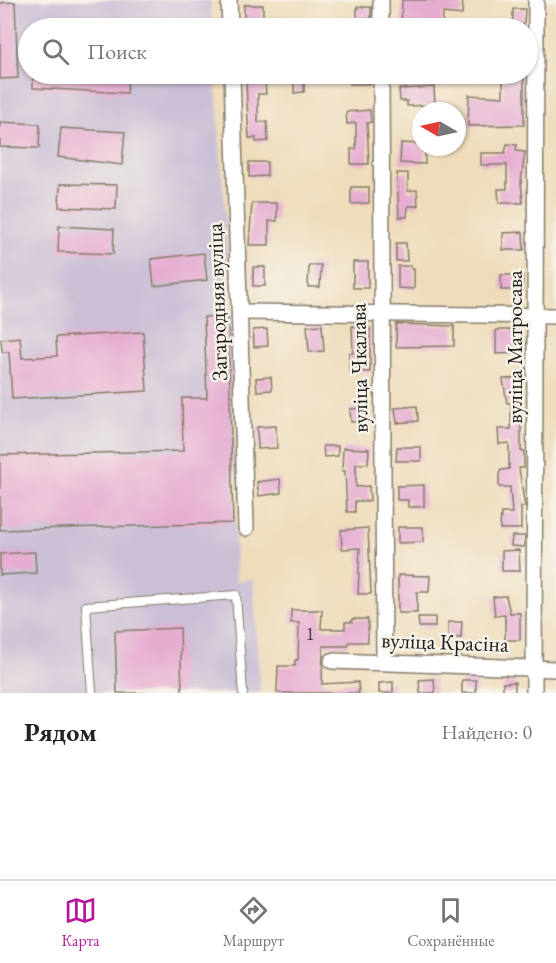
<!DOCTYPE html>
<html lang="ru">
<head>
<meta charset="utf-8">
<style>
  body { margin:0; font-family:"EB Garamond",serif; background:#f6f6f6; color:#222 }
  .compass { position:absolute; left:412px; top:102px; width:54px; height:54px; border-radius:50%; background:#fff; box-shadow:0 2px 4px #0004; rotate:279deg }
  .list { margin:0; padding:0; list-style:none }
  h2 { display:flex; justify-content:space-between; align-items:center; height:78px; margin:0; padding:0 24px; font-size:26px }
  h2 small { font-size:20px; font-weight:400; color:#767676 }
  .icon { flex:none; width:33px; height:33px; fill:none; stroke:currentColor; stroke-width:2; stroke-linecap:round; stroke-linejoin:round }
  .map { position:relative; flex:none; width:556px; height:693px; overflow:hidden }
  .search { position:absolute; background:#fff; box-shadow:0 2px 4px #0004; left:18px; right:18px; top:18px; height:66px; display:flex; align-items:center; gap:15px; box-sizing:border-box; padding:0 21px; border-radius:33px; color:#767676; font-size:22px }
  .sheet { height:186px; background:#fff }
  nav { display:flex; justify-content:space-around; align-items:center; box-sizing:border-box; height:84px; border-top:2px solid #e0e0e0; background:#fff; font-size:16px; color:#767676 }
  nav a { display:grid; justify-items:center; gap:3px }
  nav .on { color:#b5179e }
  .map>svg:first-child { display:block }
</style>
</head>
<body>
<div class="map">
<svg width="556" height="693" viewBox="0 0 556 693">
  <rect width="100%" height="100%" fill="#f7f3e8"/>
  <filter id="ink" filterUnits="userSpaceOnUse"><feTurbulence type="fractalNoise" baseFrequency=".0167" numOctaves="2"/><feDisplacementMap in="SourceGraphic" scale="12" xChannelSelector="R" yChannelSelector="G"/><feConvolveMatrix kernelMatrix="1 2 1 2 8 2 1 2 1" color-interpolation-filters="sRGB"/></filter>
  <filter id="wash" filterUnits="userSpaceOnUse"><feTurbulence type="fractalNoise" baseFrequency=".008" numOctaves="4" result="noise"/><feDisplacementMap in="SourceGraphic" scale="24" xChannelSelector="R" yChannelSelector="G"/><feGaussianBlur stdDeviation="1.35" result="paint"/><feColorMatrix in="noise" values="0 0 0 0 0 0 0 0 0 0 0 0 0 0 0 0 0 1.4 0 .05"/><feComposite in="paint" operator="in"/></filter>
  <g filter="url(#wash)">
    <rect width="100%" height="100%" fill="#eedcba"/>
    <polygon fill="#cbbfd5" points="0,0 210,0 212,28 28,28 28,74 215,74 232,315 236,581 253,580 260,693 0,693"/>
    <g id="blocks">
      <g fill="#e6add1">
        <polygon points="402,0 463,0 462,15 443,13 442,28 401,28"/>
        <polygon points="15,2 18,78 0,79 0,3"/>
        <rect x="244" y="5" width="19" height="15"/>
        <rect x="357" y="7" width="14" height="12"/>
        <polygon points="513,9 525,9 524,25 513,25"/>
        <polygon points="33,74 128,74 127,93 33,88"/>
        <rect x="350" y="74" width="20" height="10"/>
        <polygon points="503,74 524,74 524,125 468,126 469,95 503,97"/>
        <polygon points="304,81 304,92 294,93 294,82"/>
        <polygon points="265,82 266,94 258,94 258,122 267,122 268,141 256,142 256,138 249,138 246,83"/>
        <polygon points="434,87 435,105 407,106 407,101 400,101 399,89"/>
        <polygon points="370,110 371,122 367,123 369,164 351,164 351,149 356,149 356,123 347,124 346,112"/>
        <polygon points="0,122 40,124 39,148 0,147"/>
        <polygon points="61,128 125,132 122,165 58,157"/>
        <polygon points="401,143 421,144 421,147 425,147 425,164 400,163"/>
        <polygon points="507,144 517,145 516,151 525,152 521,182 523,203 499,203 498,189 507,189 507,165 481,165 481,153 505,153"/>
        <polygon points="249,162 267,162 267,176 249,177"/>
        <polygon points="397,173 408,173 408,191 417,190 418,206 408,206 407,217 399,217"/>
        <polygon points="60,184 117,185 116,209 59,207"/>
        <polygon points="351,187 369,187 369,203 351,204"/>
        <polygon points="252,203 277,203 277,221 269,221 269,245 249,245"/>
        <polygon points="59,226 114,229 113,254 58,252"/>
        <polygon points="523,232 524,250 503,250 503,233"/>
        <polygon points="396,243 406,243 407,261 396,261"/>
        <polygon points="204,253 207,280 154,286 151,259"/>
        <rect x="353" y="262" width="15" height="26"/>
        <polygon points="309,265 321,265 320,287 308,287"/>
        <polygon points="398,266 411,266 411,269 414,269 414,289 398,288"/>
        <rect x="253" y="267" width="12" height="19"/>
        <rect x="501" y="275" width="22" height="15"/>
        <polygon points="228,316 233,523 0,530 0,455 183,451 182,398 207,398 204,317"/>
        <polygon points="396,324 454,326 454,346 396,347"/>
        <polygon points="322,325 324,351 309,352 307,326"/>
        <polygon points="352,326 370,328 370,372 349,371 349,353 353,353"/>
        <polygon points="267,329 268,346 254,347 253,330"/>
        <polygon points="496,330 522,330 523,353 496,354"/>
        <polygon points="143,332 147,391 12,399 9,352 2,352 1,339 20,337 22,358 57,356 56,337"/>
        <polygon points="271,377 272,390 257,391 256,378"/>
        <polygon points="521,378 521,451 524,451 524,468 519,468 525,507 521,507 521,529 500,529 501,513 512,513 510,487 499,487 499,474 501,470 509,469 509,443 499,444 498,429 511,429 511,403 507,403 503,379"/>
        <polygon points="417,406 418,421 397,423 395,408"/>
        <polygon points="367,408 368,421 351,422 350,409"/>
        <polygon points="276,426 277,448 258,449 257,427"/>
        <polygon points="323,446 338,446 338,456 324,457"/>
        <polygon points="397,447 421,447 421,461 396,461"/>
        <polygon points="343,448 369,449 368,464 356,464 356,487 369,486 370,501 355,501 355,512 347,512 345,471 342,471"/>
        <polygon points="280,479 281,493 259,496 257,482"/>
        <polygon points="424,485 424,507 408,507 408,500 397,500 397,486"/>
        <polygon points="398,527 423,527 423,542 398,543"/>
        <polygon points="368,528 371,594 358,594 360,548 342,549 341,530"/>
        <polygon points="512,536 525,536 524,547 511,546"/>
        <polygon points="519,550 520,571 502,571 502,551"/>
        <polygon points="35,552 36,573 0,575 0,554"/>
        <polygon points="398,575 430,576 429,592 417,592 417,613 398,613"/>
        <polygon points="506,596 510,613 520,613 520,640 505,640 505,615 495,616 493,597"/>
        <polygon points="291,610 322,610 321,629 345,629 345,622 352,622 352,619 368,619 368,642 349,642 348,646 323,646 322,684 358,682 359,693 277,693 278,666 295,666 295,660 298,660 299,623 291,623"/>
        <polygon points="418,617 435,617 435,627 419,627"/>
        <polygon points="448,622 462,622 461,638 448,638"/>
        <polygon points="180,628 182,693 117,693 115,631"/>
        <polygon points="434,679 435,693 420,693 419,680"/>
        <rect x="462" y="680" width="14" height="13"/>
        <polygon points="393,682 393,693 379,693 379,683"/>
        <polygon points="515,682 515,693 503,693 503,683"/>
      </g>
    </g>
  </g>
  <g filter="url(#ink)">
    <use href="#blocks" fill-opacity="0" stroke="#857c6b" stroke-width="1.5"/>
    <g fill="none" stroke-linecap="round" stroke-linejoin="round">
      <defs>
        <polyline id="lane" points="92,693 86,606 236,595 243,693"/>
        <g id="street">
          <polyline points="229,0 230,28"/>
          <polyline points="381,28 381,0"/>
          <polyline points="232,74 246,528"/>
          <polyline points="381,74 384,662"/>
          <polyline points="241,312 556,316"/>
          <polyline points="332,661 556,669"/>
          <polyline points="534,693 536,1"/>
        </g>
      </defs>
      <use href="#lane" stroke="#857c6b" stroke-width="10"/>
      <use href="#street" stroke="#857c6b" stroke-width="18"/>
      <use href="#lane" stroke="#fff" stroke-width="8"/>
      <use href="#street" stroke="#fff" stroke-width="15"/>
    </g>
  </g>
  <g text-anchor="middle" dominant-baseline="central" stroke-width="5" stroke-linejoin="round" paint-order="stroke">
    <g font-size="20" fill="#4e4049">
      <text x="310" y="633">1</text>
    </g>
    <g font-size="22" fill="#1c1c1c" stroke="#f7f3e8">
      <text transform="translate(217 302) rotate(-92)">Загародняя вуліца</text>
      <text transform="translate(514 347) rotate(-90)">вуліца Матросава</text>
      <text transform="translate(359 368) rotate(-91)">вуліца Чкалава</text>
      <text transform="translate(445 642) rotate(2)">вуліца Красіна</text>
    </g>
  </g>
</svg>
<svg class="compass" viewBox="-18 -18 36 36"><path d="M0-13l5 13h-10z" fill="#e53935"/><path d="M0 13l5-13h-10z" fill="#767676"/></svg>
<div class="search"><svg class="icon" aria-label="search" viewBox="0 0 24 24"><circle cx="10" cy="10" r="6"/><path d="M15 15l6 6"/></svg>Поиск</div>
</div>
<section class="sheet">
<h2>Рядом<small>Найдено: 0</small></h2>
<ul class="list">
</ul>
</section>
<nav>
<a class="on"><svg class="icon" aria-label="map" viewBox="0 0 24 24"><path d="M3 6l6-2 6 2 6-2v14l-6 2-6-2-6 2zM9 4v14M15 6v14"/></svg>Карта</a>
<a><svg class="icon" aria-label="directions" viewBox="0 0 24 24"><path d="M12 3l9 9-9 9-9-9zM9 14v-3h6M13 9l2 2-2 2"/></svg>Маршрут</a>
<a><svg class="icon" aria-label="saved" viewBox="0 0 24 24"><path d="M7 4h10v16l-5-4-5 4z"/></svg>Сохранённые</a>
</nav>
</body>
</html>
